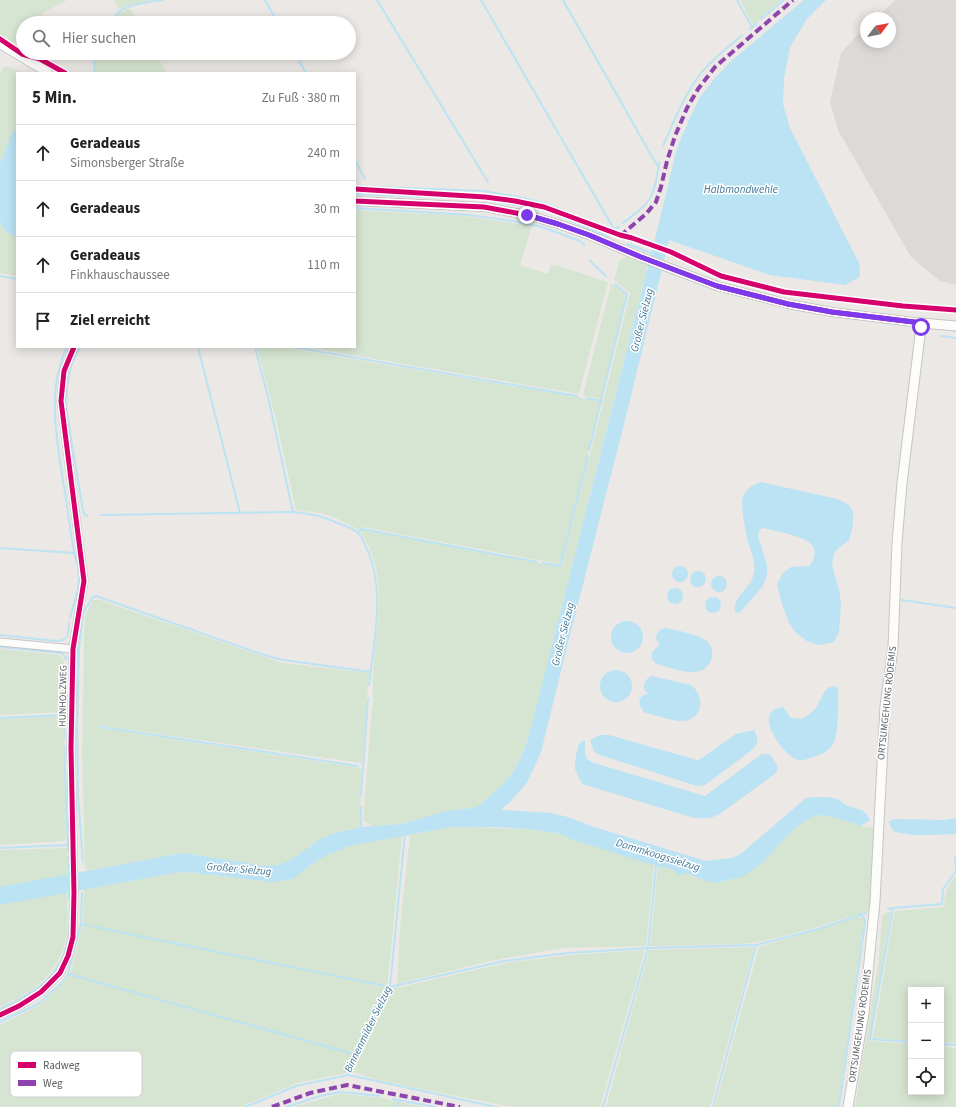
<!DOCTYPE html>
<html lang="de">
<head>
<meta charset="utf-8">
<style>
  body { margin:0; font-family:"Source Sans 3",sans-serif; background:#f2f2f2; color:#222 }
  .controls { position:absolute; right:12px; bottom:12px; display:grid; overflow:hidden; border-radius:0px; box-shadow:0 2px 10px #0003 }
  .controls button { width:36px; height:36px; display:grid; place-items:center; padding:0; border:0; border-bottom:1px solid #e0e0e0; background:#fff; color:#222; font:20px sans-serif }
  .compass { position:absolute; left:860px; top:12px; width:36px; height:36px; border-radius:50%; background:#fff; box-shadow:0 2px 10px #0003; rotate:58deg }
  .stop { position:absolute; width:12px; height:12px; margin:-9px; border:3px solid #7c3aed; border-radius:50%; background:#fff }
  .stop.end { background:#7c3aed; border-color:#fff; box-shadow:0 1px 4px #0008 }
  .list { margin:0; padding:0; list-style:none }
  h2 { display:flex; justify-content:space-between; align-items:center; height:52px; margin:0; padding:0 16px; font-size:17px }
  h2 small { font-size:13px; font-weight:400; color:#767676 }
  .list li { display:grid; grid-template-columns:26px 1fr auto; gap:12px; align-items:center; box-sizing:border-box; height:56px; padding:0 16px; border-top:1px solid #e0e0e0 }
  .list b { display:block; font-size:15px; white-space:nowrap }
  .list p { margin:0; font-size:13px; white-space:nowrap; color:#767676 }
  .list em { font-size:13px; font-style:normal; color:#767676 }
  .icon { flex:none; width:22px; height:22px; fill:none; stroke:currentColor; stroke-width:2; stroke-linecap:round; stroke-linejoin:round }
  .map { position:relative; flex:none; width:956px; height:1107px; overflow:hidden }
  .search { position:absolute; background:#fff; box-shadow:0 2px 10px #0003; left:16px; top:16px; width:340px; height:44px; display:flex; align-items:center; gap:10px; box-sizing:border-box; padding:0 14px; border-radius:22px; color:#767676; font-size:15px }
  .panel { position:absolute; background:#fff; box-shadow:0 2px 10px #0003; left:16px; top:72px; width:340px; height:276px; border-radius:0px }
  .map>svg:first-child { display:block }
</style>
</head>
<body>
<div class="map">
<svg width="956" height="1107" viewBox="0 0 956 1107">
  <rect width="100%" height="100%" fill="#ebe8e5"/>
  <polygon fill="#dcd9d6" points="896,0 956,0 956,285 940,281 911,257 838,130 830,102 841,53 863,29 866,26 866,42 890,42 890,18 875,18"/>
  <g fill="#d6e5d1">
    <polygon points="0,0 67,0 43,13 37,23 23,23 23,39 12,44 0,36"/>
    <polygon points="114,0 152,0 129,5 119,9"/>
    <polygon points="740,0 782,0 753,25"/>
    <polygon points="130,8 139,23 118,23 116,16 119,13"/>
    <polygon points="97,53 155,53 167,73 96,73 95,64"/>
    <polygon points="3,67 9,67 24,73 17,73 17,130 13,131 0,163 0,74"/>
    <polygon points="355,210 464,216 532,226 520,265 548,274 551,265 556,265 608,282 579,394 306,347 355,347"/>
    <polygon points="0,222 5,231 17,237 17,276 0,273"/>
    <path d="M626 257 648 265 532 724 525 746 520 759 513 772 504 783 480 805 473 808 447 811 401 824 373 826 363 821 373 697C373 690 372 683 373 676 375 628 391 574 360 532L363 530 561 567 603 403 630 293 614 280 619 261Z"/>
    <polygon points="611,284 614,285 626,294 601,399 583,395"/>
    <polygon points="257,347 281,347 601,401 561,560 559,564 363,527 359,530 334,517 320,513 296,510 276,419"/>
    <polygon points="93,600 100,600 282,663 369,673 362,763 101,726 100,728 361,768 360,827 332,834 321,839 294,858 285,862 277,865 265,866 184,853 91,870 85,869 82,754 84,637 85,616"/>
    <polygon points="0,649 59,655 63,658 64,666 61,712 0,715"/>
    <polygon points="63,716 66,839 62,841 0,845 0,719"/>
    <polygon points="817,815 833,817 861,826 877,829 872,910 811,929 759,942 739,944 650,946 658,866 674,870 677,873 680,875 686,873 706,881 715,883 742,877 759,866 793,830 808,819"/>
    <polygon points="451,827 475,827 537,830 557,833 576,841 654,865 646,946 561,948 490,961 397,984 400,928 410,835"/>
    <polygon points="402,836 387,989 347,1073 297,1083 240,1107 0,1107 0,1025 38,1006 63,984 71,972 83,922 84,889 174,873 187,872 271,882 283,881 293,879 309,866 329,854 350,846"/>
    <polygon points="67,848 67,875 0,887 0,850"/>
    <path d="M955 876 956 878V1043L941 1042V990H911V1041L873 1038 894 914 897 911 944 907C945 892 946 888 955 876Z"/>
    <path d="M67 892C67 905 68 919 67 932 61 974 35 990 0 1007V905Z"/>
    <polygon points="891,911 870,1041 911,1044 911,1092 941,1092 941,1047 956,1048 956,1107 855,1107 879,958 882,915"/>
    <polygon points="858,917 863,918 864,922 838,1107 715,1107 759,947"/>
    <polygon points="754,947 710,1107 606,1107 649,950"/>
    <polygon points="645,950 600,1107 513,1107 411,1087 375,1079 353,1072 392,989 511,962 572,955"/>
    <polygon points="340,1094 381,1098 424,1107 293,1107"/>
  </g>
  <g fill="#bbe3f3">
    <path d="M804 0H826L807 19 790 47 784 78 783 104 790 128 859 263 860 277 845 285 770 275 669 240 625 420 569 639 541 752 533 770 526 784 509 803 503 807 502 810 551 813 568 817 594 827 706 861 732 858 742 853 806 798C815 797 828 796 837 799 841 801 844 804 848 806 859 810 864 808 870 820L861 826 833 817 817 815 808 819 793 830 759 866 742 877 715 883 706 881 686 873 680 875 677 874 674 870 656 866 576 841 557 833 537 830 498 827H451L350 846 329 854 309 866 293 879 283 881 271 882 187 872 174 873 0 905V887L172 855 184 853 265 866 277 865 285 862 294 858 320 839 332 834 361 827 401 824 447 811 473 808 480 805 504 783 513 772 520 759 525 747 532 724 656 235 677 148 689 120 700 97 714 79 731 61Z"/>
    <polygon points="17,130 17,237 5,231 0,222 0,163 13,131"/>
    <path d="M761 482 837 499C841 501 846 503 849 505 857 515 852 530 849 540L840 547 834 553 832 564 834 573 839 589 841 605 839 632 834 642 818 645 807 641 795 632 788 621 781 601 777 584 783 573 791 567 810 566C814 560 817 551 812 545 805 536 774 531 763 528L759 530 758 536 767 565V576L763 586 742 610 739 613 735 612C735 610 734 608 735 606 737 593 752 588 754 572 756 561 751 552 748 542 746 535 745 528 744 521 741 501 739 490 761 482Z"/>
    <circle cx="680" cy="574" r="8"/>
    <circle cx="698" cy="579" r="8"/>
    <circle cx="719" cy="584" r="8"/>
    <circle cx="675" cy="596" r="8"/>
    <circle cx="713" cy="605" r="8"/>
    <circle cx="627" cy="637" r="16"/>
    <path d="M665 628C672 629 699 635 704 639 720 649 711 672 694 672 683 673 668 667 657 664 652 661 651 658 652 652L658 646 660 645C653 638 656 631 665 628Z"/>
    <circle cx="616" cy="686" r="16"/>
    <path d="M652 676 691 685C705 696 704 718 684 721 676 722 652 715 644 712 638 705 637 695 648 694 641 688 644 679 652 676Z"/>
    <path d="M834 686 838 689C838 702 839 733 833 744 830 750 822 754 816 756 811 758 804 761 798 760 786 757 763 726 770 714 773 709 778 708 783 707L791 718 801 719C805 717 811 714 814 710 822 703 821 688 834 686Z"/>
    <path d="M754 730C759 740 759 741 752 750L705 785 697 786 600 755 594 752 590 740 600 735H609L697 760 702 758 736 734Z"/>
    <polygon points="585,740 585,755 588,760 594,763 705,796 762,754 770,754 778,767 776,773 721,813 711,818 694,818 582,784 575,769 576,754 579,744"/>
    <polygon points="956,818 956,834 929,835 913,835 895,832 891,828 889,822 894,819 943,820"/>
  </g>
  <g fill="none" stroke-linecap="round" stroke-linejoin="round">
    <g stroke="#bbe3f3" stroke-width="2">
      <polyline points="265,0 278,23"/>
      <polyline points="377,0 488,182"/>
      <polyline points="481,0 614,229"/>
      <polyline points="563,0 651,155 658,166"/>
      <polyline points="737,0 752,27"/>
      <polyline points="761,19 784,0"/>
      <path d="M117 23 115 16C123 4 149 2 163 0"/>
      <polyline points="750,29 757,23"/>
      <polyline points="295,53 306,73"/>
      <polyline points="95,73 94,63 96,53"/>
      <path d="M663 146C674 121 684 95 701 73 712 59 729 47 742 35"/>
      <polyline points="355,160 365,179"/>
      <polyline points="355,186 483,191 513,196 544,203 611,230 619,227"/>
      <polyline points="355,194 480,199 528,207 547,211 609,237"/>
      <polyline points="355,208 469,215 518,222 542,227 580,241 584,245"/>
      <path d="M623 223C632 216 643 209 649 200 656 189 657 175 659 163"/>
      <polyline points="627,244 654,254"/>
      <polyline points="590,260 594,265 606,276"/>
      <polyline points="0,276 17,279"/>
      <polyline points="615,284 627,294"/>
      <polyline points="941,336 956,338"/>
      <path d="M67 347C47 388 56 436 63 480 67 504 70 529 74 553L78 566 79 579 78 589 70 618"/>
      <polyline points="80,347 71,366 67,386 66,407 83,511 85,515 87,516"/>
      <polyline points="198,347 240,513"/>
      <polyline points="255,347 268,397 293,512"/>
      <polyline points="293,347 577,396"/>
      <polyline points="587,398 602,401"/>
      <polyline points="589,450 627,294"/>
      <path d="M101 515 293 512C313 514 322 516 340 524 346 526 352 528 357 532 361 535 364 542 366 547 386 588 374 642 369 685"/>
      <polyline points="358,532 362,529 537,562"/>
      <polyline points="0,548 74,553"/>
      <polyline points="543,563 560,566"/>
      <polyline points="559,566 561,562 588,456"/>
      <polyline points="902,600 956,608"/>
      <path d="M0 635 56 641C70 640 68 635 69 623"/>
      <polyline points="0,647 61,653 64,655 66,659"/>
      <polyline points="0,718 64,715"/>
      <polyline points="101,727 358,766"/>
      <polyline points="64,740 66,665"/>
      <polyline points="64,746 68,851"/>
      <polyline points="361,795 368,699"/>
      <polyline points="361,807 361,828"/>
      <polyline points="0,848 68,845"/>
      <polyline points="956,856 955,861 956,869"/>
      <polyline points="68,857 69,876"/>
      <polyline points="83,862 78,795 77,727 79,648 83,613 93,597 96,596 264,655 283,660 371,672"/>
      <polyline points="656,866 648,948 756,945 818,929 866,913"/>
      <polyline points="69,899 69,890"/>
      <polyline points="888,909 893,908"/>
      <polyline points="81,924 90,926"/>
      <polyline points="95,927 390,987 504,961 568,953 648,948 603,1107"/>
      <polyline points="68,974 357,1055"/>
      <path d="M0 1009C37 991 65 975 69 930 70 921 69 913 70 905"/>
      <polyline points="0,1022 38,1004 62,983 68,974 81,924 82,893"/>
      <polyline points="911,1042 870,1039 893,908 942,904 943,889 956,871"/>
      <polyline points="941,1044 956,1045"/>
      <polyline points="349,1075 496,1107"/>
      <polyline points="393,1099 435,1107"/>
      <polyline points="245,1107 296,1086 348,1075 357,1055 390,987 405,833"/>
      <polyline points="286,1107 320,1096 340,1092 380,1096"/>
      <polyline points="397,1107 398,1100"/>
      <polyline points="713,1107 756,945"/>
      <polyline points="839,1107 865,922 864,918 860,914"/>
    </g>
    <defs>
      <g id="minor">
        <polyline points="0,642 73,649"/>
        <polyline points="0,1015 19,1006 41,992 60,973 68,956 73,937 74,893 71,748 73,649 84,581 61,401 64,371 74,347"/>
      </g>
      <g id="tertiary">
        <polyline points="0,44 48,73"/>
        <polyline points="355,201 484,207 527,215 558,224 589,235 641,257 717,286 788,304 832,312 922,323"/>
      </g>
      <polyline id="secondary" points="848,1107 864,1013 875,901 885,706 893,648 897,543 902,483 921,327 922,323 956,326"/>
    </defs>
    <use href="#minor" stroke="#c6c5c6" stroke-width="9"/>
    <use href="#tertiary" stroke="#c6c5c6" stroke-width="10"/>
    <use href="#secondary" stroke="#c6c5c6" stroke-width="11"/>
    <use href="#minor" stroke="#fcfcfb" stroke-width="7"/>
    <use href="#tertiary" stroke="#fcfcfb" stroke-width="8"/>
    <use href="#secondary" stroke="#fcfcfb" stroke-width="9"/>
    <g stroke="#8e44ad" stroke-width="4" stroke-dasharray="8 4" stroke-linecap="butt">
      <polyline points="620,236 646,214 656,202 661,187 667,161 675,136 687,108 698,89 715,67 793,0"/>
      <polyline points="272,1107 310,1093 347,1085 460,1107"/>
    </g>
    <defs>
      <g id="cycleway">
        <polyline points="0,39 22,54 40,59 65,73"/>
        <polyline points="355,189 485,197 515,201 544,207 620,235 632,238 671,252 721,276 784,292 903,306 956,310"/>
        <polyline points="355,201 484,207 527,215 558,224 589,235 641,257 717,286 788,304 832,312 922,323"/>
        <polyline points="0,1015 19,1006 41,992 60,973 68,956 73,937 74,893 71,748 73,649 84,581 61,401 64,371 74,347"/>
      </g>
    </defs>
    <use href="#cycleway" stroke="#fff" stroke-width="8"/>
    <use href="#cycleway" stroke="#d6006c" stroke-width="5"/>
  </g>
  <g fill="none" stroke-linecap="round" stroke-linejoin="round">
    <polyline stroke="#7c3aed" stroke-width="5" points="527,215 558,224 589,235 641,257 717,286 788,304 832,312 922,323 921,327"/>
  </g>
  <g text-anchor="middle" dominant-baseline="central" stroke-width="3" stroke-linejoin="round" paint-order="stroke">
    <g font-size="10" fill="#5b5f62" stroke="#fff">
      <text transform="translate(63 696) rotate(-89)">HUNHOLZWEG</text>
      <text transform="translate(887 703) rotate(-84)">ORTSUMGEHUNG RÖDEMIS</text>
      <text transform="translate(860 1026) rotate(-82)">ORTSUMGEHUNG RÖDEMIS</text>
    </g>
    <g font-size="11" font-style="italic" fill="#3f7798" stroke="#fff">
      <text x="741" y="189">Halbmondwehle</text>
      <text transform="translate(642 320) rotate(-76)">Großer Sielzug</text>
      <text transform="translate(563 634) rotate(-76)">Großer Sielzug</text>
      <text transform="translate(658 855) rotate(17)">Dammkoogssielzug</text>
      <text transform="translate(239 869) rotate(5)">Großer Sielzug</text>
      <text transform="translate(368 1029) rotate(-64)">Binnenmilder Sielzug</text>
    </g>
  </g>
  <rect x="10" y="1051" width="132" height="46" rx="6" fill="#fff" stroke="#cecfd0" stroke-width="1"/>
  <rect x="18" y="1062" width="18" height="6" fill="#d6006c"/>
  <rect x="18" y="1080" width="18" height="6" fill="#8e44ad"/>
  <g font-size="11" fill="#5b5f62">
    <text x="43" y="1069">Radweg</text>
    <text x="43" y="1087">Weg</text>
  </g>
</svg>
<div class="controls">
<button>+</button>
<button>−</button>
<button><svg class="icon" aria-label="locate" viewBox="0 0 24 24"><circle cx="12" cy="12" r="6"/><path d="M12 2v4M12 18v4M2 12h4M18 12h4"/></svg></button>
</div>
<svg class="compass" viewBox="-18 -18 36 36"><path d="M0-13l5 13h-10z" fill="#e53935"/><path d="M0 13l5-13h-10z" fill="#767676"/></svg>
<div class="stop" style="left:921px;top:327px"></div>
<div class="stop end" style="left:527px;top:215px"></div>
<div class="search"><svg class="icon" aria-label="search" viewBox="0 0 24 24"><circle cx="10" cy="10" r="6"/><path d="M15 15l6 6"/></svg>Hier suchen</div>
<section class="panel">
<h2>5 Min.<small>Zu Fuß · 380 m</small></h2>
<ul class="list">
<li><svg class="icon" aria-label="ahead" viewBox="0 0 24 24"><path d="M12 20V5M6 11l6-6 6 6"/></svg><div><b>Geradeaus</b><p>Simonsberger Straße</p></div><em>240 m</em></li>
<li><svg class="icon" aria-label="ahead" viewBox="0 0 24 24"><path d="M12 20V5M6 11l6-6 6 6"/></svg><div><b>Geradeaus</b></div><em>30 m</em></li>
<li><svg class="icon" aria-label="ahead" viewBox="0 0 24 24"><path d="M12 20V5M6 11l6-6 6 6"/></svg><div><b>Geradeaus</b><p>Finkhauschaussee</p></div><em>110 m</em></li>
<li><svg class="icon" aria-label="arrive" viewBox="0 0 24 24"><path d="M6 21V4h12l-3 4 3 4H6"/></svg><div><b>Ziel erreicht</b></div></li>
</ul>
</section>
</div>
</body>
</html>
